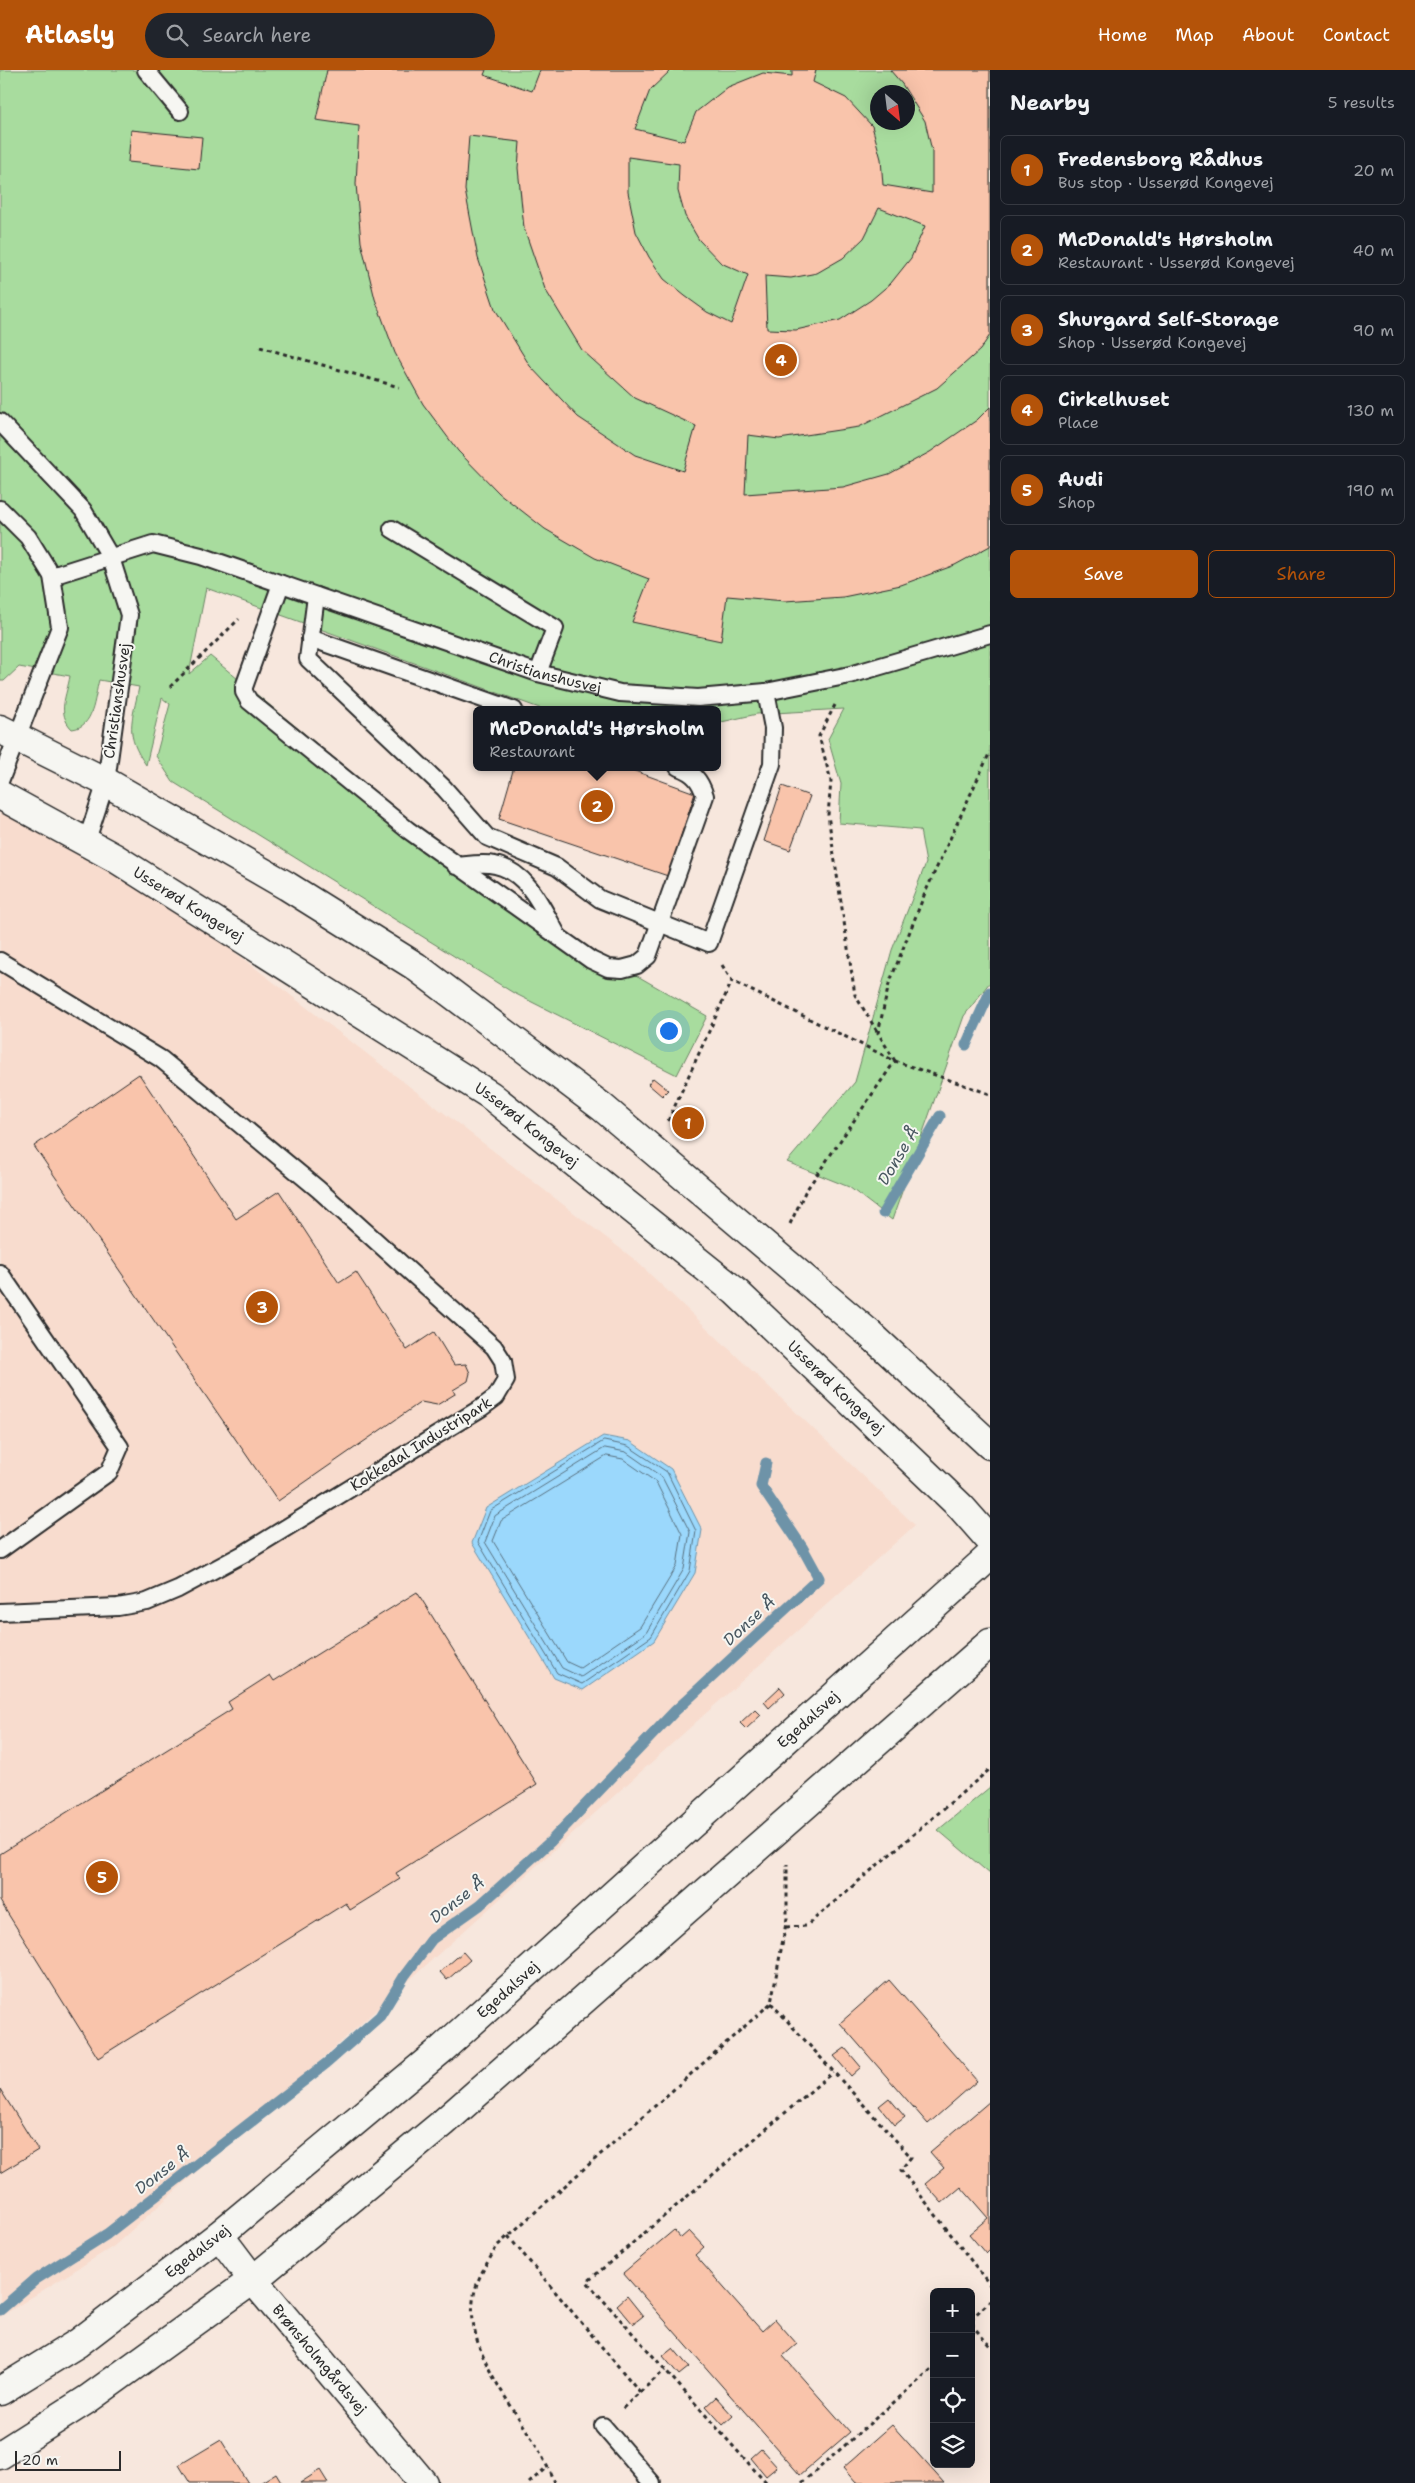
<!DOCTYPE html>
<html lang="en">
<head>
<meta charset="utf-8">
<style>
  body { margin:0; font-family:"Shantell Sans",sans-serif; background:#20242c; color:#f1f3f6 }
  .controls { position:absolute; right:15px; bottom:15px; display:grid; overflow:hidden; border-radius:8px; box-shadow:0 5px 20px #0002 }
  .controls button { width:45px; height:45px; display:grid; place-items:center; padding:0; border:0; border-bottom:1px solid #363941; background:#171b24; color:#f1f3f6; font:25px sans-serif }
  .compass { position:absolute; left:870px; top:15px; width:45px; height:45px; border-radius:50%; background:#171b24; box-shadow:0 5px 20px #0002; rotate:152deg }
  .scale { position:absolute; left:15px; bottom:12px; width:106px; box-sizing:border-box; padding-left:5px; border:2px solid #2b2b2b; border-top:0; font-size:14px; line-height:18px; white-space:nowrap; color:#2b2b2b; -webkit-text-stroke:4px #f6f6f2; paint-order:stroke }
  .you { position:absolute; left:668px; top:960px; width:18px; height:18px; margin:-12px; border:4px solid #fff; border-radius:50%; background:#1a73e8; box-shadow:0 0 0 8px #1a73e833 }
  .badge { display:grid; place-items:center; width:32px; height:32px; border-radius:50%; background:#b45309; color:#fff; font-size:16px; font-weight:700 }
  .pin { position:absolute; translate:-50% -50%; border:2px solid #fff; box-shadow:0 1px 5px #0006 }
  .popup { position:absolute; left:473px; top:636px; width:248px; height:65px; box-sizing:border-box; display:grid; place-content:center; border-radius:8px; background:#171b24; filter:drop-shadow(0 1px 4px #0005); font-size:16px; white-space:nowrap; color:#9ea1a6 }
  .popup b { font-size:19px; color:#f1f3f6 }
  .popup::after { content:''; position:absolute; left:50%; top:100%; margin-left:-10px; border:10px solid transparent; border-top-color:#171b24 }
  .list { margin:0; padding:0; list-style:none }
  h2 { display:flex; justify-content:space-between; align-items:center; height:65px; margin:0; padding:0 20px; font-size:21px }
  h2 small { font-size:16px; font-weight:400; color:#9ea1a6 }
  .list li { display:grid; grid-template-columns:32px 1fr auto; gap:15px; align-items:center; box-sizing:border-box; height:70px; margin:0 10px 10px; padding:0 10px; border:1px solid #363941; border-radius:8px }
  .list b { display:block; font-size:19px; white-space:nowrap }
  .list p { margin:0; font-size:16px; white-space:nowrap; color:#9ea1a6 }
  .list em { font-size:16px; font-style:normal; color:#9ea1a6 }
  .actions { display:flex; gap:10px; padding:15px 20px }
  .actions a { flex:1; padding:11px 0; border:1px solid #b45309; border-radius:8px; text-align:center; font-size:18px; color:#b45309 }
  .actions .main { background:#b45309; color:#fff }
  .icon { flex:none; width:28px; height:28px; fill:none; stroke:currentColor; stroke-width:2; stroke-linecap:round; stroke-linejoin:round }
  .map { position:relative; flex:none; width:990px; height:2413px; overflow:hidden }
  header { display:flex; align-items:center; gap:30px; box-sizing:border-box; height:70px; padding:0 25px; background:#b45309; color:#fff }
  header strong { font-size:24px }
  nav { display:flex; gap:28px; margin-inline-start:auto; font-size:18px }
  .search { width:350px; height:45px; background:#20242c; display:flex; align-items:center; gap:12px; box-sizing:border-box; padding:0 18px; border-radius:28px; color:#9ea1a6; font-size:19px }
  main { display:flex }
  aside { flex:1; background:#171b24 }
  .map>svg:first-child { display:block }
</style>
</head>
<body>
<header>
<strong>Atlasly</strong>
<div class="search"><svg class="icon" aria-label="search" viewBox="0 0 24 24"><circle cx="10" cy="10" r="6"/><path d="M15 15l6 6"/></svg>Search here</div>
<nav><a>Home</a><a>Map</a><a>About</a><a>Contact</a></nav>
</header>
<main>
<div class="map">
<svg width="990" height="2413" viewBox="0 0 990 2413">
  <rect width="100%" height="100%" fill="#f7e7dd"/>
  <filter id="ink" filterUnits="userSpaceOnUse"><feTurbulence type="fractalNoise" baseFrequency=".02" numOctaves="2"/><feDisplacementMap in="SourceGraphic" scale="10" xChannelSelector="R" yChannelSelector="G"/><feConvolveMatrix kernelMatrix="1 2 1 2 8 2 1 2 1" color-interpolation-filters="sRGB"/></filter>
  <g filter="url(#ink)">
    <polygon fill="#f8dcce" points="0,741 142,811 634,1189 915,1455 114,2176 0,2247"/>
    <g fill="#a8dc9e" stroke="#6a8464" fill-rule="evenodd">
      <path d="M0 0H990V912L964 946 892 1150 849 1117 787 1092 855 1012 892 880 926 793 920 760 839 753 841 714 828 669 844 639 757 644 717 653V640H545L206 518 189 604 210 586 413 753 528 843 707 946 677 1005 512 922 173 712 156 686 170 634 162 628 146 695C124 664 132 652 139 617L99 610C94 629 94 657 72 659 56 643 67 625 70 606L19 597 4 611H0ZM878 22H908V52H878Z"/>
      <polygon points="990,1717 990,1804 938,1760"/>
    </g>
    <polygon fill="#9bd8fc" stroke="#6e93a8" points="603,1366 630,1371 671,1399 702,1460 695,1503 654,1571 583,1620 554,1608 472,1473 486,1438"/>
    <g fill="none" stroke-linecap="round" stroke-linejoin="round">
      <g stroke="#58707f" stroke-width="1">
        <polygon points="604,1371 628,1376 667,1402 696,1461 690,1501 651,1567 582,1614 557,1603 478,1472 490,1441"/>
        <polygon points="605,1378 626,1382 662,1407 690,1462 684,1499 646,1563 581,1607 562,1598 485,1472 495,1446"/>
        <polygon points="607,1386 623,1389 656,1412 682,1464 677,1496 640,1557 580,1598 567,1592 493,1471 501,1451"/>
      </g>
      <g stroke="#6e93a8" stroke-width="11">
        <polyline points="966,975 990,922"/>
        <polyline points="883,1143 940,1046"/>
        <polyline points="0,2240 36,2209 107,2164 328,1992 380,1946 405,1905 432,1869 480,1835 550,1772 675,1641 819,1508 802,1477 761,1416 766,1393"/>
      </g>
    </g>
    <g fill="#f9c4ab" stroke="#2b2b2b" fill-rule="evenodd">
      <path d="M327 0H486L484 5 532 21 540 0H671L650 20 635 59 684 71 696 42 728 17 763 3 792 6V0H816L813 12 846 28 872 56 881 89 883 115 932 123V81L925 51 902 14 890 0H990V265L980 280 937 318 859 357 779 369 748 365 745 424 843 417 889 404 930 382 977 350 990 337V476L955 495 901 515 843 527 785 531 727 526 721 571 632 552 649 509 595 488 545 459 499 423 458 381 423 334 395 283 375 229 361 172 356 114 359 56 316 50ZM469 66 520 72 518 98 524 158 545 219 582 280 635 328 696 356 683 401 635 385 578 347 530 296 495 239 478 188 465 120ZM628 87 679 94 678 121 685 146 699 170 721 193 748 205 731 254 707 242 685 226 664 209 649 187 636 162 628 122ZM879 138 925 156 911 188 891 213 871 230 840 250 796 260 767 259 765 206 791 208 817 203 843 188 864 168Z"/>
      <polygon points="131,60 202,67 199,99 128,92"/>
      <polygon points="514,697 624,697 695,723 668,806 499,749"/>
      <polygon points="782,716 810,726 790,780 764,771"/>
      <polygon points="139,1004 236,1149 279,1121 339,1213 356,1202 407,1280 434,1262 454,1295 466,1294 470,1303 468,1311 453,1320 455,1324 437,1335 421,1332 278,1431 34,1076"/>
      <polygon points="653,1008 668,1020 662,1026 648,1014"/>
      <polygon points="417,1522 537,1714 396,1803 400,1809 350,1840 346,1833 98,1988 0,1831 0,1784 232,1639 228,1632 270,1605 274,1611"/>
      <polygon points="780,1617 785,1623 769,1638 764,1632"/>
      <polygon points="755,1639 761,1645 746,1659 740,1653"/>
      <polygon points="463,1882 470,1890 447,1910 440,1902"/>
      <polygon points="889,1910 977,2011 928,2054 840,1953"/>
      <polygon points="845,1978 861,1997 851,2006 834,1986"/>
      <polygon points="0,2019 38,2080 0,2103"/>
      <polygon points="889,2028 905,2047 895,2055 879,2036"/>
      <polygon points="990,2031 990,2180 986,2184 969,2164 988,2148 961,2117 942,2133 925,2114 944,2098 930,2082"/>
      <polygon points="674,2160 681,2168 689,2161 704,2177 695,2185 762,2261 775,2249 797,2274 783,2286 850,2362 800,2405 623,2203"/>
      <polygon points="627,2226 643,2246 633,2254 617,2235"/>
      <polygon points="673,2278 689,2297 679,2305 663,2286"/>
      <polygon points="716,2327 733,2346 723,2355 706,2336"/>
      <polygon points="892,2355 944,2413 856,2413 843,2398"/>
      <polygon points="221,2370 248,2413 190,2413 179,2395"/>
      <polygon points="761,2379 777,2397 766,2406 751,2388"/>
      <polygon points="320,2400 328,2413 300,2413"/>
      <polygon points="276,2403 282,2413 260,2413"/>
    </g>
    <g fill="none" stroke-linecap="round" stroke-linejoin="round">
      <defs>
        <g id="lane">
          <polyline points="146,0 180,41"/>
          <polyline points="0,352 83,440 111,488 129,545 106,712 86,773"/>
          <polyline points="0,439 28,467 52,506 60,557 0,711"/>
          <polyline points="392,459 555,558 538,603"/>
          <path id="s1" d="M52 506 153 474 201 486 538 603 620 623 698 628 766 622 850 605 990 564"/>
          <path d="M281 514 244 617V622L249 631 408 760 591 890 608 898 622 899 637 895 648 886 705 726C700 710 694 703 678 697"/>
          <polyline points="316,526 308,589 444,718 487,767 557,797 600,829 709,873 772,694 773,658 766,622"/>
          <polyline points="310,568 514,640"/>
          <path d="M456 796C468 795 483 792 495 795 529 802 543 840 558 866"/>
          <polyline points="0,891 161,989 318,1119 494,1277 503,1291 506,1310 496,1327 481,1338 245,1483 178,1519 147,1532 118,1537 0,1542"/>
          <polyline points="0,1203 120,1377 109,1402 0,1480"/>
          <polyline points="603,2356 652,2413"/>
        </g>
        <g id="secondary">
          <polyline points="0,659 106,712 287,816 415,896 602,1037 871,1265 990,1375"/>
          <path id="s2" d="M0 725 115 788 490 1025 735 1221 961 1437 990 1470"/>
          <path id="s3" d="M219 2165 253 2210 423 2413"/>
          <path id="s4" d="M0 2321 78 2273 219 2165 442 1979 990 1486"/>
          <polyline points="0,2385 88,2329 253,2210 443,2053 990,1573"/>
        </g>
      </defs>
      <use href="#lane" stroke="#2b2b2b" stroke-width="20"/>
      <use href="#secondary" stroke="#2b2b2b" stroke-width="31"/>
      <g stroke="#2b2b2b" stroke-width="3" stroke-dasharray="4 4" stroke-linecap="butt">
        <polyline points="260,277 399,317"/>
        <polyline points="170,617 239,549"/>
        <polyline points="835,635 819,666 831,711 828,745 855,925 878,963"/>
        <polyline points="722,895 732,911 895,991 990,1024"/>
        <polyline points="895,991 878,963 889,914 925,823 990,682"/>
        <polyline points="668,1051 732,911"/>
        <polyline points="790,1154 805,1122 895,991"/>
        <polyline points="786,1857 806,1856 990,1699"/>
        <polyline points="771,1933 911,2087 901,2100 990,2215"/>
        <polyline points="508,2166 640,2322 622,2339"/>
        <polyline points="971,2249 990,2231"/>
        <polyline points="971,2254 990,2276"/>
        <polyline points="971,2264 976,2260"/>
        <polyline points="640,2322 665,2300"/>
        <polyline points="529,2413 548,2396"/>
        <path d="M554 2413C533 2351 455 2285 476 2217 480 2203 490 2189 497 2176L771 1933 787 1848V1794"/>
        <polyline points="766,2413 587,2212 833,2002"/>
        <polyline points="802,2413 934,2297"/>
      </g>
      <use href="#lane" stroke="#f6f6f2" stroke-width="16"/>
      <use href="#secondary" stroke="#f6f6f2" stroke-width="28"/>
    </g>
  </g>
  <g text-anchor="middle" dominant-baseline="central" stroke-width="4" stroke-linejoin="round" paint-order="stroke">
    <g font-size="15" fill="#2b2b2b" stroke="#f6f6f2">
      <text stroke="none"><textPath href="#s1" startOffset="519">Christianshusvej</textPath></text>
      <text transform="translate(117 631) rotate(-82)">Christianshusvej</text>
      <text stroke="none"><textPath href="#s2" startOffset="218">Usserød Kongevej</textPath></text>
      <text stroke="none"><textPath href="#s2" startOffset="622">Usserød Kongevej</textPath></text>
      <text stroke="none"><textPath href="#s2" startOffset="1028">Usserød Kongevej</textPath></text>
      <text transform="translate(421 1374) rotate(-32)">Kokkedal Industripark</text>
      <text stroke="none"><textPath href="#s4" startOffset="1052">Egedalsvej</textPath></text>
      <text stroke="none"><textPath href="#s4" startOffset="648">Egedalsvej</textPath></text>
      <text stroke="none"><textPath href="#s4" startOffset="242">Egedalsvej</textPath></text>
      <text stroke="none"><textPath href="#s3" startOffset="160">Brønsholmgårdsvej</textPath></text>
    </g>
    <g font-size="16" font-style="italic" fill="#47565f" stroke="#f6f6f2">
      <text transform="translate(898 1086) rotate(-59)">Donse Å</text>
      <text transform="translate(749 1551) rotate(-43)">Donse Å</text>
      <text transform="translate(457 1830) rotate(-38)">Donse Å</text>
      <text transform="translate(162 2101) rotate(-38)">Donse Å</text>
    </g>
  </g>
</svg>
<div class="controls">
<button>+</button>
<button>−</button>
<button><svg class="icon" aria-label="locate" viewBox="0 0 24 24"><circle cx="12" cy="12" r="6"/><path d="M12 2v4M12 18v4M2 12h4M18 12h4"/></svg></button>
<button><svg class="icon" aria-label="layers" viewBox="0 0 24 24"><path d="M12 4l9 5-9 5-9-5zM3 14l9 5 9-5"/></svg></button>
</div>
<svg class="compass" viewBox="-18 -18 36 36"><path d="M0-13l5 13h-10z" fill="#e53935"/><path d="M0 13l5-13h-10z" fill="#9ea1a6"/></svg>
<div class="scale">20 m</div>
<div class="you"></div>
<div class="pin badge" style="left:688px;top:1053px">1</div>
<div class="pin badge" style="left:597px;top:736px">2</div>
<div class="popup"><b>McDonald's Hørsholm</b>Restaurant</div>
<div class="pin badge" style="left:262px;top:1237px">3</div>
<div class="pin badge" style="left:781px;top:290px">4</div>
<div class="pin badge" style="left:102px;top:1807px">5</div>
</div>
<aside>
<h2>Nearby<small>5 results</small></h2>
<ul class="list">
<li><span class="badge">1</span><div><b>Fredensborg Rådhus</b><p>Bus stop · Usserød Kongevej</p></div><em>20 m</em></li>
<li><span class="badge">2</span><div><b>McDonald's Hørsholm</b><p>Restaurant · Usserød Kongevej</p></div><em>40 m</em></li>
<li><span class="badge">3</span><div><b>Shurgard Self-Storage</b><p>Shop · Usserød Kongevej</p></div><em>90 m</em></li>
<li><span class="badge">4</span><div><b>Cirkelhuset</b><p>Place</p></div><em>130 m</em></li>
<li><span class="badge">5</span><div><b>Audi</b><p>Shop</p></div><em>190 m</em></li>
</ul>
<div class="actions"><a class="main">Save</a><a>Share</a></div>
</aside>
</main>
</body>
</html>
